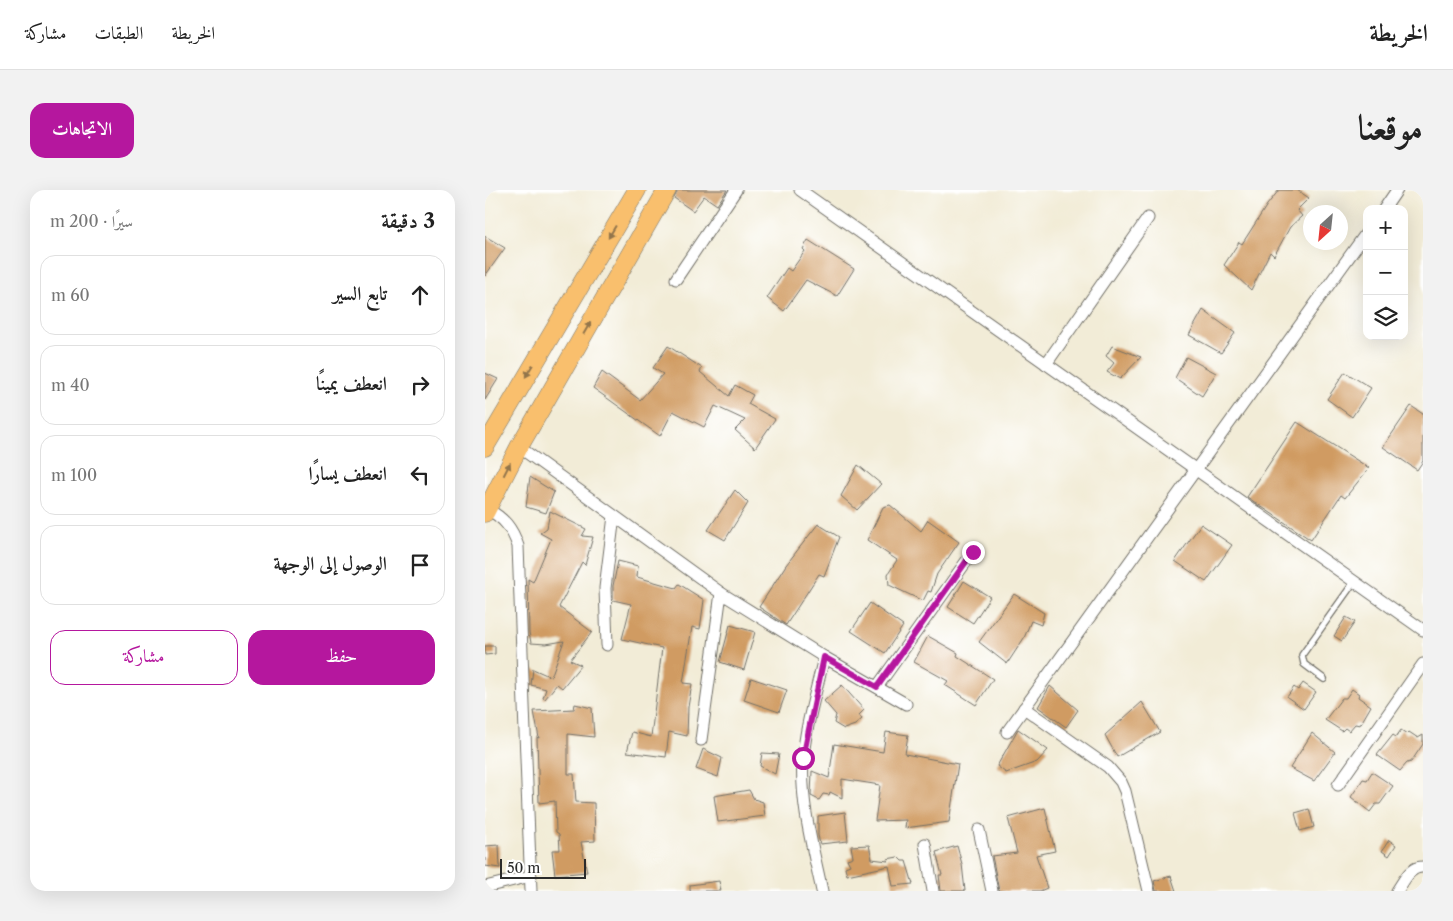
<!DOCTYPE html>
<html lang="ar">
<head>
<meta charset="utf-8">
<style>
  body { margin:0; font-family:"Libre Caslon Text",Amiri,serif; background:#f2f2f2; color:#222; direction:rtl }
  .controls { position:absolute; right:15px; top:15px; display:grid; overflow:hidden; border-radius:10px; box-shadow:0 5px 20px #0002 }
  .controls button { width:45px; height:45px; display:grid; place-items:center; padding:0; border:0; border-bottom:1px solid #e0e0e0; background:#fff; color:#222; font:25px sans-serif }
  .compass { position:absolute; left:818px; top:15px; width:45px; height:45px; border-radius:50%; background:#fff; box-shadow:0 5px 20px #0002; rotate:207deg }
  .scale { position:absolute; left:15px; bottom:12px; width:86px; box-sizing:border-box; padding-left:5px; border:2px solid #2b2b2b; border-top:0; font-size:14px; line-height:18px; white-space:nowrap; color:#2b2b2b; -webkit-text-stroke:4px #fff; paint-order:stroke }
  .stop { position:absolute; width:15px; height:15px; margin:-11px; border:4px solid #b5179e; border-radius:50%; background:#fff }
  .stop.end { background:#b5179e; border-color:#fff; box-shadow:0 1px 5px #0008 }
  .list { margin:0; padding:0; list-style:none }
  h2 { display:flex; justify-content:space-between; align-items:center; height:65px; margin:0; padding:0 20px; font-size:21px }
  h2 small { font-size:16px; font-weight:400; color:#767676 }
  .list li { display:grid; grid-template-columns:32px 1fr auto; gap:15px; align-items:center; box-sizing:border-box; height:80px; margin:0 10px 10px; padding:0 10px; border:1px solid #e0e0e0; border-radius:15px }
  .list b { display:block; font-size:19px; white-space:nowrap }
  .list em { font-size:16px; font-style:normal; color:#767676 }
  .actions { display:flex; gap:10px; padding:15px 20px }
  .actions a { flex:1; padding:11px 0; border:1px solid #b5179e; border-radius:15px; text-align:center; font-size:18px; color:#b5179e }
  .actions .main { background:#b5179e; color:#fff }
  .icon { flex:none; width:28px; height:28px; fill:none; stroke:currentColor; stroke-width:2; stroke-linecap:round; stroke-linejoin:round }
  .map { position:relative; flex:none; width:938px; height:701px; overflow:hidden; direction:ltr; border-radius:15px }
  header { display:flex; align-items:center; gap:30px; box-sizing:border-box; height:70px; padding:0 25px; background:#fff; border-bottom:1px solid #e0e0e0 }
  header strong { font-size:24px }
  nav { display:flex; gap:28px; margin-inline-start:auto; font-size:18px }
  .intro { display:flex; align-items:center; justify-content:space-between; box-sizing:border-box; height:120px; padding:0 30px }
  h1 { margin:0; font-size:35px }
  .button { padding:12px 22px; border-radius:15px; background:#b5179e; color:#fff; font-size:18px; font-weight:700 }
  main { display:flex; gap:30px; padding:0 30px }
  aside { flex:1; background:#fff; border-radius:15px; box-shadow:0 5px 20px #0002 }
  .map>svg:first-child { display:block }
</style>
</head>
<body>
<header>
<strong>الخريطة</strong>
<nav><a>الخريطة</a><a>الطبقات</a><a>مشاركة</a></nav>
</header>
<div class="intro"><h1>موقعنا</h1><a class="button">الاتجاهات</a></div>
<main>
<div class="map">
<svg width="938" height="701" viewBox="0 0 938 701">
  <rect width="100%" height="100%" fill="#fff"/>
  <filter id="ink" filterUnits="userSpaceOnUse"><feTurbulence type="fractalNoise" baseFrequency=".02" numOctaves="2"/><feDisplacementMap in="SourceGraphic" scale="10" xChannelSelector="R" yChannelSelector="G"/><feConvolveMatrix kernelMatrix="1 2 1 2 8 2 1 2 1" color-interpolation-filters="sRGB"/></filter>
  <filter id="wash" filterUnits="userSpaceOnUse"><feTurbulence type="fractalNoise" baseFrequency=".0096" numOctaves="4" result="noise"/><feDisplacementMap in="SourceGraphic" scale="20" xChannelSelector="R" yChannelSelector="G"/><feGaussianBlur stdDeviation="1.12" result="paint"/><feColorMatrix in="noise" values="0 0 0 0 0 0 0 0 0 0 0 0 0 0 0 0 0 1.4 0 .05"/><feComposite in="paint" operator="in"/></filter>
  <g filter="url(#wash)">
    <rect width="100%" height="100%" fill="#f2ecd7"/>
    <g id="blocks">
      <g fill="#d09b62">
        <polygon points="193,0 242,0 232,15 219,6 208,21 189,8"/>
        <polygon points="794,0 812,0 824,8 812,20 817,26 805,37 789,66 785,62 766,100 739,75 754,52 757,54 782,15"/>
        <polygon points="0,46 20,58 0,86"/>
        <polygon points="323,50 369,79 352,106 321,90 299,121 282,108 302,78 306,81 320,61 318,59"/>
        <polygon points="718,120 750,143 736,163 704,145"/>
        <polygon points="183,156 217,178 215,182 244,206 250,195 268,205 263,214 290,229 270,258 250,240 260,230 230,216 219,237 188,221 175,246 108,198 117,182 155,210 178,184 168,178"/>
        <polygon points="627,156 656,167 635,189 622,182 629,173 621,166"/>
        <polygon points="701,167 731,183 717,206 690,188"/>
        <polygon points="860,182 886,198 867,227 842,209"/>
        <polygon points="0,183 13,189 0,210"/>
        <polygon points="926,216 938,224 938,271 932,280 898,257"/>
        <polygon points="812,232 884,278 860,308 856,305 826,350 762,307"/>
        <polygon points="373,275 396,294 372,320 356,306"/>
        <polygon points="45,287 69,302 61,323 41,317"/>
        <polygon points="250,300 263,313 240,350 223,340"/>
        <polygon points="405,315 436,341 443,330 474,352 452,384 446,402 443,401 438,411 404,395 403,384 412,370 382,350 398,317"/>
        <polygon points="65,321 101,339 97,346 108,347 100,375 97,372 74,417 107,442 85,470 96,475 77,498 72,494 60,509 58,508 61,499 46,495 48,479 66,487 79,451 61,454 46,453 44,442 43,389 48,392 66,349 55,343 62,338"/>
        <polygon points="333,334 354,347 339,386 334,384 301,435 274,417 301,375"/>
        <polygon points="716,334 747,355 721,392 690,371"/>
        <polygon points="133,371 153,376 152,387 191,398 194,394 219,410 215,439 207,437 198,493 207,494 203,517 202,546 184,542 181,567 142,562 147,542 166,547 177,458 137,449 146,414 128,410 128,396"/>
        <polygon points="479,391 505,407 488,433 463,417"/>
        <polygon points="529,404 559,423 556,435 546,431 539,448 522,474 494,452"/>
        <polygon points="385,413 418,436 400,463 366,441"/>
        <polygon points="861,427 870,432 857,451 849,446"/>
        <polygon points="245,435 270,442 259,480 235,472"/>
        <polygon points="443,446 473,463 472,466 508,489 491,515 460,495 463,491 429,472"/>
        <polygon points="0,456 10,456 10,464 0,465"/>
        <polygon points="266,488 302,500 294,522 259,510"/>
        <polygon points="818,493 831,502 819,519 802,507 809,497 813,500"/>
        <polygon points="357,495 379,520 374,525 377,529 370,535 359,539 349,533 351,525 339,511"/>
        <polygon points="565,496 593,520 581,537 553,517"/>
        <polygon points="867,499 874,504 873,507 886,516 875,535 870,534 864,541 860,538 857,541 840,530 857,508 861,508"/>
        <polygon points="657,512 675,542 632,567 620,545"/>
        <polygon points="90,514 107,518 109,547 83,544 83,584 89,584 91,612 109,613 110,651 96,652 102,682 70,685 67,660 75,660 74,644 71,642 70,611 54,613 52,547 54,548 49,521 89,519"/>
        <polygon points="533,539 563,560 552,572 521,583 512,576"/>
        <polygon points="916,540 922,544 924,542 933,548 938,545 938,554 926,572 922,573 915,581 892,565 908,545 911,547"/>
        <polygon points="401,542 423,545 420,564 473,574 464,632 420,638 421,630 390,631 395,595 357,589 357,608 345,602 344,605 338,604 334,610 326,606 327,581 344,588 349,554 398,562"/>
        <polygon points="827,543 850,562 829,591 805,578"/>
        <polygon points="218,559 237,568 233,587 211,579"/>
        <polygon points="277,563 294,564 290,584 275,576"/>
        <polygon points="887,582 908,596 895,614 891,614 885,622 866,607 878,589 882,590"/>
        <polygon points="264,600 269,609 278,612 280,626 233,632 229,606"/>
        <polygon points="560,618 570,661 551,665 562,698 555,701 514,701 507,666 532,663 523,628"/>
        <polygon points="824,619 829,637 815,641 810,623"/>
        <polygon points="360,622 363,651 335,654 333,645 333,626"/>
        <polygon points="904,650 911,655 904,666 897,661"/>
        <polygon points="14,655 15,678 0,676 0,656"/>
        <polygon points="384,655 387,669 403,671 402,669 413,667 417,671 421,671 428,694 408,696 404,676 362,685 360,677 365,675 362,669 368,667 366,656"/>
        <polygon points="472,656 477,674 480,701 456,701 454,685 457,685 451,662"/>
        <polygon points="686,686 691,701 671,701 669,691"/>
        <polygon points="234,691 236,701 205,701 205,695"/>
      </g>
    </g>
  </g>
  <g filter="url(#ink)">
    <use href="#blocks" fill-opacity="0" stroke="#716f67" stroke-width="1"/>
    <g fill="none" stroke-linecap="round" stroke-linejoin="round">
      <defs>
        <polyline id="lane" points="839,489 819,474 817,465 869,392"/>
        <g id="street">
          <polyline points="315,0 938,440"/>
          <polyline points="899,19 912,0"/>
          <polyline points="191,89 251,0"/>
          <polyline points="561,174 663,28"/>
          <polyline points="34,257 236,403 339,467 421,514"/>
          <path d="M2 319C19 328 27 338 33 356L46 701"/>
          <polyline points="122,455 120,398 129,326"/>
          <polyline points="392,497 488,362"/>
          <polyline points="539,518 623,577 636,592 640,601 664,701"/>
          <polyline points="522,542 882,42"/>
          <polyline points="216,550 236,403"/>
          <polyline points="853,595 938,474"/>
          <polyline points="494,640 507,701"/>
          <polyline points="440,654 448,701"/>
          <polyline points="0,697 46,686"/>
          <path d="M337 701C328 658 315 613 318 569 320 537 332 499 339 467"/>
          <path d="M912 701C919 691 925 676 938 677"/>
        </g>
        <g id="primary">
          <polyline points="0,257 152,0"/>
          <polyline points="0,323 34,257 182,0"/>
        </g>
      </defs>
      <use href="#lane" stroke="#716f67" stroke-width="8"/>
      <use href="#street" stroke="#716f67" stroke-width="13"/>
      <use href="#primary" stroke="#716f67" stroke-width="19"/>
      <use href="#lane" stroke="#fff" stroke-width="5.5"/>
      <use href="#street" stroke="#fff" stroke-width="11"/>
      <use href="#primary" stroke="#f9bf6d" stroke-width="18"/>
    </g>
    <defs><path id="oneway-solid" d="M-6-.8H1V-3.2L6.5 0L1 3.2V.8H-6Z" transform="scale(1.25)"/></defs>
    <g fill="#92754c">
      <use href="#oneway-solid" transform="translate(127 42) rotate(121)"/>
      <use href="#oneway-solid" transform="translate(102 138) rotate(-60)"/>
      <use href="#oneway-solid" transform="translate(44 181) rotate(121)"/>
      <use href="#oneway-solid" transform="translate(22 279) rotate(-63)"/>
    </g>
  </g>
  <g fill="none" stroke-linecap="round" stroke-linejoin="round" filter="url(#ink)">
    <polyline stroke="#b5179e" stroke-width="6" points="318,568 339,467 392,497 488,362"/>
  </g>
</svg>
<div class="controls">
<button>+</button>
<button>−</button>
<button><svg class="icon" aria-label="layers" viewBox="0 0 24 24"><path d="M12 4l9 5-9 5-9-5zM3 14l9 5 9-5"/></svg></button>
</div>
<svg class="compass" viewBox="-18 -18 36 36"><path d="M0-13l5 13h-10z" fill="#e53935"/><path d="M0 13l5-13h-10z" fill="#767676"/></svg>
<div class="scale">50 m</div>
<div class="stop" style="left:318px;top:568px"></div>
<div class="stop end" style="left:488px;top:362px"></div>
</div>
<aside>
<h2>3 دقيقة<small>سيرًا · 200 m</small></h2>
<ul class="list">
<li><svg class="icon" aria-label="ahead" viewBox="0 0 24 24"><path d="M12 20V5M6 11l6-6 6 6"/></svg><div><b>تابع السير</b></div><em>60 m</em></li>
<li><svg class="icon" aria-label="right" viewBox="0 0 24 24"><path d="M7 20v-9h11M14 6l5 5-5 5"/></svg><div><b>انعطف يمينًا</b></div><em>40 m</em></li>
<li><svg class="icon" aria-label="left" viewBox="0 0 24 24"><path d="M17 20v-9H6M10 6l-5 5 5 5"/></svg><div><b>انعطف يسارًا</b></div><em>100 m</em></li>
<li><svg class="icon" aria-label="arrive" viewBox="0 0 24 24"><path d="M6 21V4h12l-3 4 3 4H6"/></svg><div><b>الوصول إلى الوجهة</b></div></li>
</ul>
<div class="actions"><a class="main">حفظ</a><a>مشاركة</a></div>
</aside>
</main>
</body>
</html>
